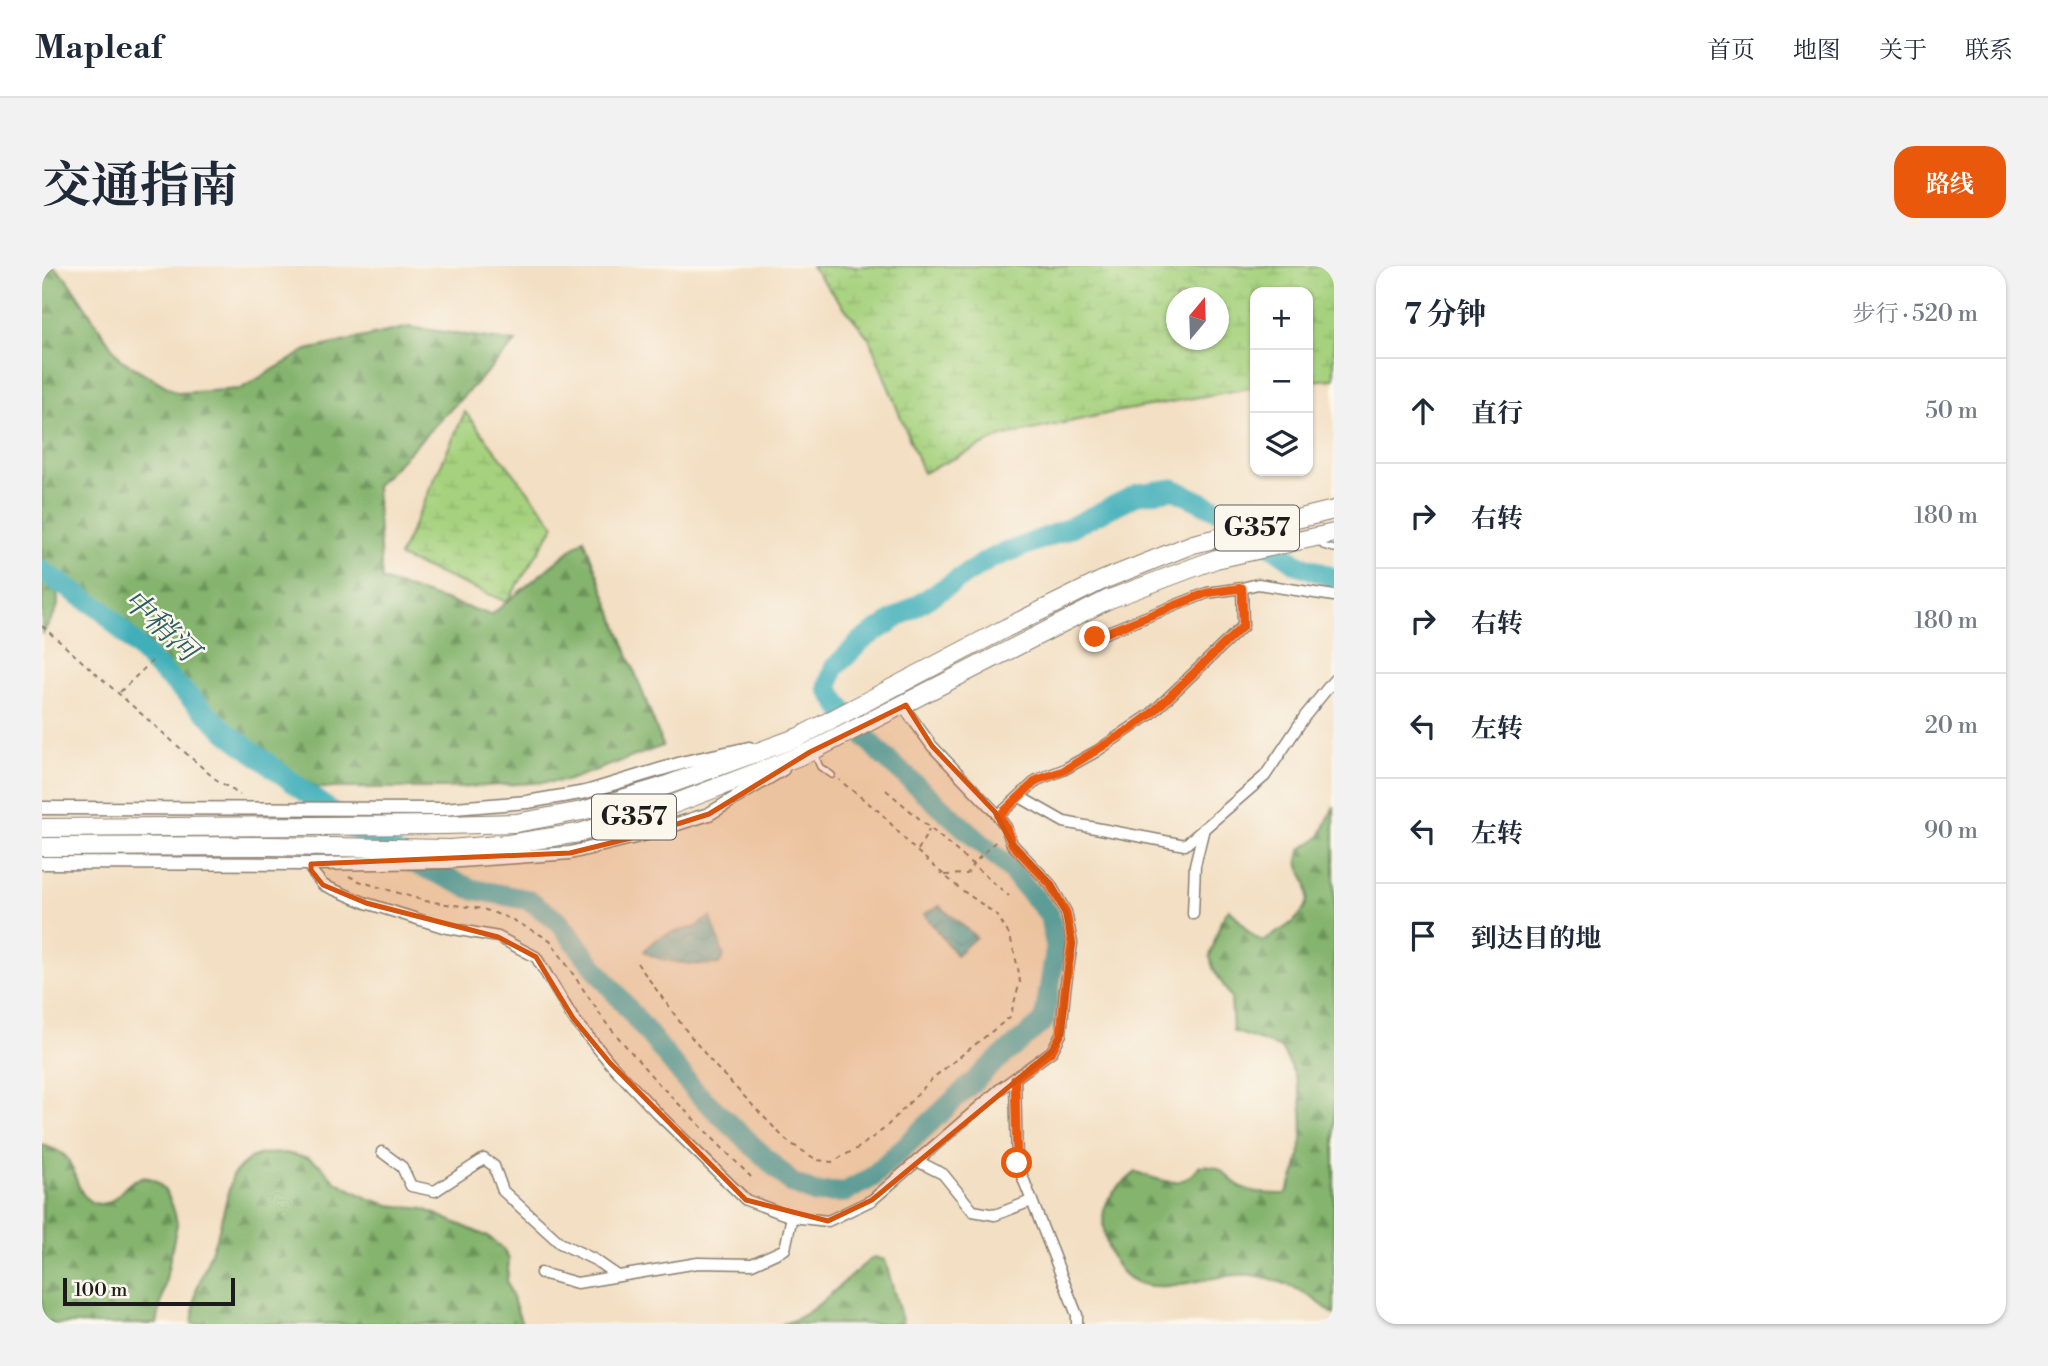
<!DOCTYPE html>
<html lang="zh">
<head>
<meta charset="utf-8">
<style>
  body { margin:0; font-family:"Libre Bodoni","Noto Serif SC",serif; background:#f2f2f3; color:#1f2937 }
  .controls { position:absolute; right:21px; top:21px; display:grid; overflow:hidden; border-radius:14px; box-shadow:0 2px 5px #0004 }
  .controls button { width:63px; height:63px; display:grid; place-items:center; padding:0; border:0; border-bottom:2px solid #e0e1e3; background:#fff; color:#1f2937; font:35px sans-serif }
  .compass { position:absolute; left:1124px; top:21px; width:63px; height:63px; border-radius:50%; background:#fff; box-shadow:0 2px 5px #0004; rotate:19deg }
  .scale { position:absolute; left:21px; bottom:18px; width:172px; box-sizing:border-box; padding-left:7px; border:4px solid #1c1c1c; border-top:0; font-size:19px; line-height:24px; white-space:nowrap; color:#1c1c1c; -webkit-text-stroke:5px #fbf7ec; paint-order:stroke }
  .stop { position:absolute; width:21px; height:21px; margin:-16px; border:5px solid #ea580c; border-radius:50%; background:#fff }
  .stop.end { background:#ea580c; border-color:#fff; box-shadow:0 2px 7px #0008 }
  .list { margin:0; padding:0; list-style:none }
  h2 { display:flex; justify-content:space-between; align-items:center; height:91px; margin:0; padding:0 28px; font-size:30px }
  h2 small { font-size:23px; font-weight:400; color:#747a83 }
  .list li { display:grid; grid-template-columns:46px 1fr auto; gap:21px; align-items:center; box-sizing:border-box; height:105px; padding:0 28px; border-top:2px solid #e0e1e3 }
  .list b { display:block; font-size:26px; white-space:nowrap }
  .list em { font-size:23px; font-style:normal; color:#747a83 }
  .icon { flex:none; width:38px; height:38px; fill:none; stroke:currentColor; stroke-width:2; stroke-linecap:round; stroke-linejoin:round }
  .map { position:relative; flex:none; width:1292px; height:1058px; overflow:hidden; border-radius:21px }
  header { display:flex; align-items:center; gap:42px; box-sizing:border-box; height:98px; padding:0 35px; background:#fff; border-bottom:2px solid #e0e1e3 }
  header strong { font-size:33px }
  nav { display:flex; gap:38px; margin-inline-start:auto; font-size:24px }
  .intro { display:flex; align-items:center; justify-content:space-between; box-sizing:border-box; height:168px; padding:0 42px }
  h1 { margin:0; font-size:49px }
  .button { padding:18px 32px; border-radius:21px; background:#ea580c; color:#fff; font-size:24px; font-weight:700 }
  main { display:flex; gap:42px; padding:0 42px }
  aside { flex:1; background:#fff; border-radius:21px; box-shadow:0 2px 5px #0004 }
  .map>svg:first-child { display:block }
</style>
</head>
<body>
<header>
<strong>Mapleaf</strong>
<nav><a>首页</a><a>地图</a><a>关于</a><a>联系</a></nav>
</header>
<div class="intro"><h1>交通指南</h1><a class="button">路线</a></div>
<main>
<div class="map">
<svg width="1292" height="1058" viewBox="0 0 1292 1058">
  <defs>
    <pattern id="forest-firs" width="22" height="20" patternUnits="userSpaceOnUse" patternTransform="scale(1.75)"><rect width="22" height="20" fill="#84b46d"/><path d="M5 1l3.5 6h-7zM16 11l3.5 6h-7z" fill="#6b9259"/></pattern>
    <pattern id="wetland-marsh" width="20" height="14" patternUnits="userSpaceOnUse" patternTransform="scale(1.75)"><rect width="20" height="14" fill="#a6d27e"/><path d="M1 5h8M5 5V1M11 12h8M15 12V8" fill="none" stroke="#8eb46c"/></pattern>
    <pattern id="water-waves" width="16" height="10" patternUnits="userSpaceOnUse" patternTransform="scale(1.75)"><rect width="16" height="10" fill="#3fafb9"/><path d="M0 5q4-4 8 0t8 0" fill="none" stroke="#348e96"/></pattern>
  </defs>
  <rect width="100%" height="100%" fill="#fbf7ec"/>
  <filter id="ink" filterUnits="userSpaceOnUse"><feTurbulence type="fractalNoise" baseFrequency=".0143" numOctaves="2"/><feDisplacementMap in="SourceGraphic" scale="14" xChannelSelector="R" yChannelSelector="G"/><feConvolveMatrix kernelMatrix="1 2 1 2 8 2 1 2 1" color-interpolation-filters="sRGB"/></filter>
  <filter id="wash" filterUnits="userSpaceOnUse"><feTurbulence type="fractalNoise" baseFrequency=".00686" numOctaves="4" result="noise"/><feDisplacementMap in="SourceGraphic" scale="28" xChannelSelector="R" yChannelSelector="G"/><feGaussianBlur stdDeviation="1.57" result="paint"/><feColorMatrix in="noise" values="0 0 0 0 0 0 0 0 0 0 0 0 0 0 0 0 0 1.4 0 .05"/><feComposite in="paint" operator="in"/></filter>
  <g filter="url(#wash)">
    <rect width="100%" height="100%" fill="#f3dfc3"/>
    <g fill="url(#forest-firs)" stroke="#506844" stroke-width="2">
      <polygon points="0,0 11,0 25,13 78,93 136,127 198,123 265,84 367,61 474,76 334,220 340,314 449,349 542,273 621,480 524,515 412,522 276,522 187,468 112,398 60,344 0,305"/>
      <path d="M0 310 10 314C23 342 13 345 0 369Z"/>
      <path d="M1292 540V1049C1271 1030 1244 1015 1216 1010 1160 1000 1086 1058 1064 974 1055 937 1067 929 1094 906 1119 914 1139 926 1157 900 1180 897 1179 907 1195 918 1209 928 1228 928 1244 928 1262 897 1265 850 1255 816 1252 804 1244 793 1239 782L1191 765 1189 732 1171 702 1168 690 1179 655 1187 643C1200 654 1204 668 1220 675 1244 662 1275 647 1263 614 1258 600 1253 598 1259 583L1278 571Z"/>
      <path d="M0 879C9 882 18 884 24 891 34 903 35 932 52 937 72 943 79 920 93 914 119 902 132 939 135 958L115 1058H0Z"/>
      <polygon points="243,887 266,892 277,898 293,915 325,932 347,939 382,943 447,971 461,983 467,993 465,1016 480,1058 150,1058 154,1025 176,967 191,908 208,892 219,888"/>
      <path d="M832 991 843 994 861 1058H740C773 1051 804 1010 832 991Z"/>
    </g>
    <g fill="url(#wetland-marsh)" stroke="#61774d" stroke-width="2" fill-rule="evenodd">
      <path d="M769 0H1292V113L1266 115V26H1213V121L1068 147 958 171 881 207 827 72ZM1134 32H1176V74H1134Z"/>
      <polygon points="423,146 513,259 465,336 357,291"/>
    </g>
    <g fill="url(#water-waves)" stroke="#2e666a" stroke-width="2">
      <polygon points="898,640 934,671 914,689 882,648"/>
      <path d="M669 651 682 690 677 698C657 700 617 697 602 685 616 667 634 665 655 661L659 656Z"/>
    </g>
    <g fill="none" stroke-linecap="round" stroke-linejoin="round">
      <polyline stroke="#3fafb9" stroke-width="21" points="0,305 60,344 112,398 187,468 311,562 365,594 430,623 487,634 517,656 553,702 653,825 750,917 773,927 803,926 829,912 946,802 1002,755 1014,681 1007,648 964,599 840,489 804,449 786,422 792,402 820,374 948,293 1025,263 1096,228 1131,223 1186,249 1255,298 1292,312"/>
    </g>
  </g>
  <g filter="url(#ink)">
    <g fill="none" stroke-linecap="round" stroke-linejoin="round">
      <defs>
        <g id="service">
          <polyline points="1277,275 1281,280 1292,283"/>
          <polyline points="772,487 778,501 790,509"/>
        </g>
        <g id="minor">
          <polyline points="1053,371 1165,327 1200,322"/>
          <polyline points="978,531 1022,556 1143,579 1223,510 1263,450 1292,414"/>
          <polyline points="956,550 995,514 1021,504 1055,485 1109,448 1201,360 1200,322 1216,318 1292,330"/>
          <polyline points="269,598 269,604 281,619 324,637 401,661 456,671 494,691 531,752 568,797 615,847 704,934 750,951 786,955 830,934 958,823 1010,785 1019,768 1023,724 1030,677 1024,646 1008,618 970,578 964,561 953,546 890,480 866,447 864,439"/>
          <polyline points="1151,648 1153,599 1162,562"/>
          <polyline points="973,813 975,897 1035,1049 1035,1058"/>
          <polyline points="340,886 360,901 369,920 393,925 442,893 452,900 461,925 518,977 553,994 576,1010"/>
          <polyline points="875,895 901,908 931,945 953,949 989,935"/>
          <polyline points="499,1007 535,1017 656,997 710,998 743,983 750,950"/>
        </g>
        <g id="tertiary">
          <polyline points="0,542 401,543 485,536 544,526 643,496 707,482"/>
          <polyline points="0,597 269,598 405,596 528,587 597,570 667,548 741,503"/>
        </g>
        <g id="trunk">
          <polyline points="0,562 403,559 474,557 540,545 620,521 757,471 964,362 1061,314 1151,278 1292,244"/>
          <polyline points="0,581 228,580 408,583 466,578 537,567 624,541 768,486 1065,334 1174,293 1292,267"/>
        </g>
      </defs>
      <use href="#service" stroke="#887e70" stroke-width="8"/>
      <use href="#minor" stroke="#887e70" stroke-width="13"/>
      <use href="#tertiary" stroke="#887e70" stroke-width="15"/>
      <use href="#trunk" stroke="#887e70" stroke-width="20"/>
      <g stroke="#887e70" stroke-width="2" stroke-dasharray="5 5" stroke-linecap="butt">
        <polyline points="0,360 172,512 198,529"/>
        <polyline points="78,426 112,393"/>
        <polyline points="844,524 967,630"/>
        <polyline points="876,584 887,564"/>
        <polyline points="903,609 925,608 931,598 955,574"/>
        <polyline points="307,610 317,615 383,635 441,643 469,653 508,674 564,757 614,815 709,911"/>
        <polyline points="595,697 646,767 673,800 745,875 775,894 790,896 816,882 842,863 892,811 968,751 978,716 976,702 968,670 955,649 917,622 869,580 839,547 797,514"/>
      </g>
      <use href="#service" stroke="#fff" stroke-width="5"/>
      <use href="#minor" stroke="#fff" stroke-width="10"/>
      <use href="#tertiary" stroke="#fff" stroke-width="12"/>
      <use href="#trunk" stroke="#fff" stroke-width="18"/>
    </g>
  </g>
  <g fill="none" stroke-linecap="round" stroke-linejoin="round" filter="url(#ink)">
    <polyline stroke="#ea580c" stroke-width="9" points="975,897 973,813 1010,785 1019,768 1023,724 1030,677 1024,646 1008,618 970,578 964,561 957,550 995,514 1021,505 1090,462 1109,448 1201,360 1200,322 1165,327 1053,371"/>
  </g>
  <path fill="#d4530e" fill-opacity="0.2" stroke="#d4530e" stroke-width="5" stroke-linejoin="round" d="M864 439 890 480 953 546 970 578 1008 618 1024 646 1030 677 1019 768 1010 785 830 934 786 955 704 934 568 797 531 752 494 691 456 671 324 637 281 619 269 604V598L528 587 597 570 667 548 768 486Z"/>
  <g text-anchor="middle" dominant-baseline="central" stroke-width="5" stroke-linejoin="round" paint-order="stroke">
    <g fill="#fbf7ec" stroke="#5f5e5a" stroke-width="2">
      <rect x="1173" y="239.5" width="84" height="45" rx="5"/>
      <rect x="550" y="528.5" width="84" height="45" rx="5"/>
    </g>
    <g font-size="26" font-weight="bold" fill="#1c1c1c">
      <text x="1215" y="262">G357</text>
      <text x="592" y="551">G357</text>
    </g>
    <g font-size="30" font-style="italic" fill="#2c5e63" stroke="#fbf7ec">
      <text transform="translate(118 360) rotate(43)">中稍河</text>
    </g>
  </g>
</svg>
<div class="controls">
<button>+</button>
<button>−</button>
<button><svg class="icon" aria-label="layers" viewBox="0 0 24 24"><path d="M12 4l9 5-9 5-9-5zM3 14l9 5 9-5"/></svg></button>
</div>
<svg class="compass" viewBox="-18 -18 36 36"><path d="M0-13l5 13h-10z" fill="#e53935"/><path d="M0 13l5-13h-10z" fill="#747a83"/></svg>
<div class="scale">100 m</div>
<div class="stop" style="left:975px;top:897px"></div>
<div class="stop end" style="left:1053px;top:371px"></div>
</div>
<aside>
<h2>7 分钟<small>步行 · 520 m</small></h2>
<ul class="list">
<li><svg class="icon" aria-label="ahead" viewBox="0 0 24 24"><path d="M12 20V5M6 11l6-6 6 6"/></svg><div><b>直行</b></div><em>50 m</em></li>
<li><svg class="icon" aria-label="right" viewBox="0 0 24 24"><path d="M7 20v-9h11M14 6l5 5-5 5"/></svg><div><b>右转</b></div><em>180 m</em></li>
<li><svg class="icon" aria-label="right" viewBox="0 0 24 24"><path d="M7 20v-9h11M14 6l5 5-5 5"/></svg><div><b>右转</b></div><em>180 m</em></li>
<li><svg class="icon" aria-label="left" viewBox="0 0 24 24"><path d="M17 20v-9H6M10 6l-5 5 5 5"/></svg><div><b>左转</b></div><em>20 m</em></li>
<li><svg class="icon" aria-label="left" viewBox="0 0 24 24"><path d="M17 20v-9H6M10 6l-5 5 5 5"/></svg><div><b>左转</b></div><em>90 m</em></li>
<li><svg class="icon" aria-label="arrive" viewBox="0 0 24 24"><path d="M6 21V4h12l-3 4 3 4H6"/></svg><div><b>到达目的地</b></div></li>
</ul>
</aside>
</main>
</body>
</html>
